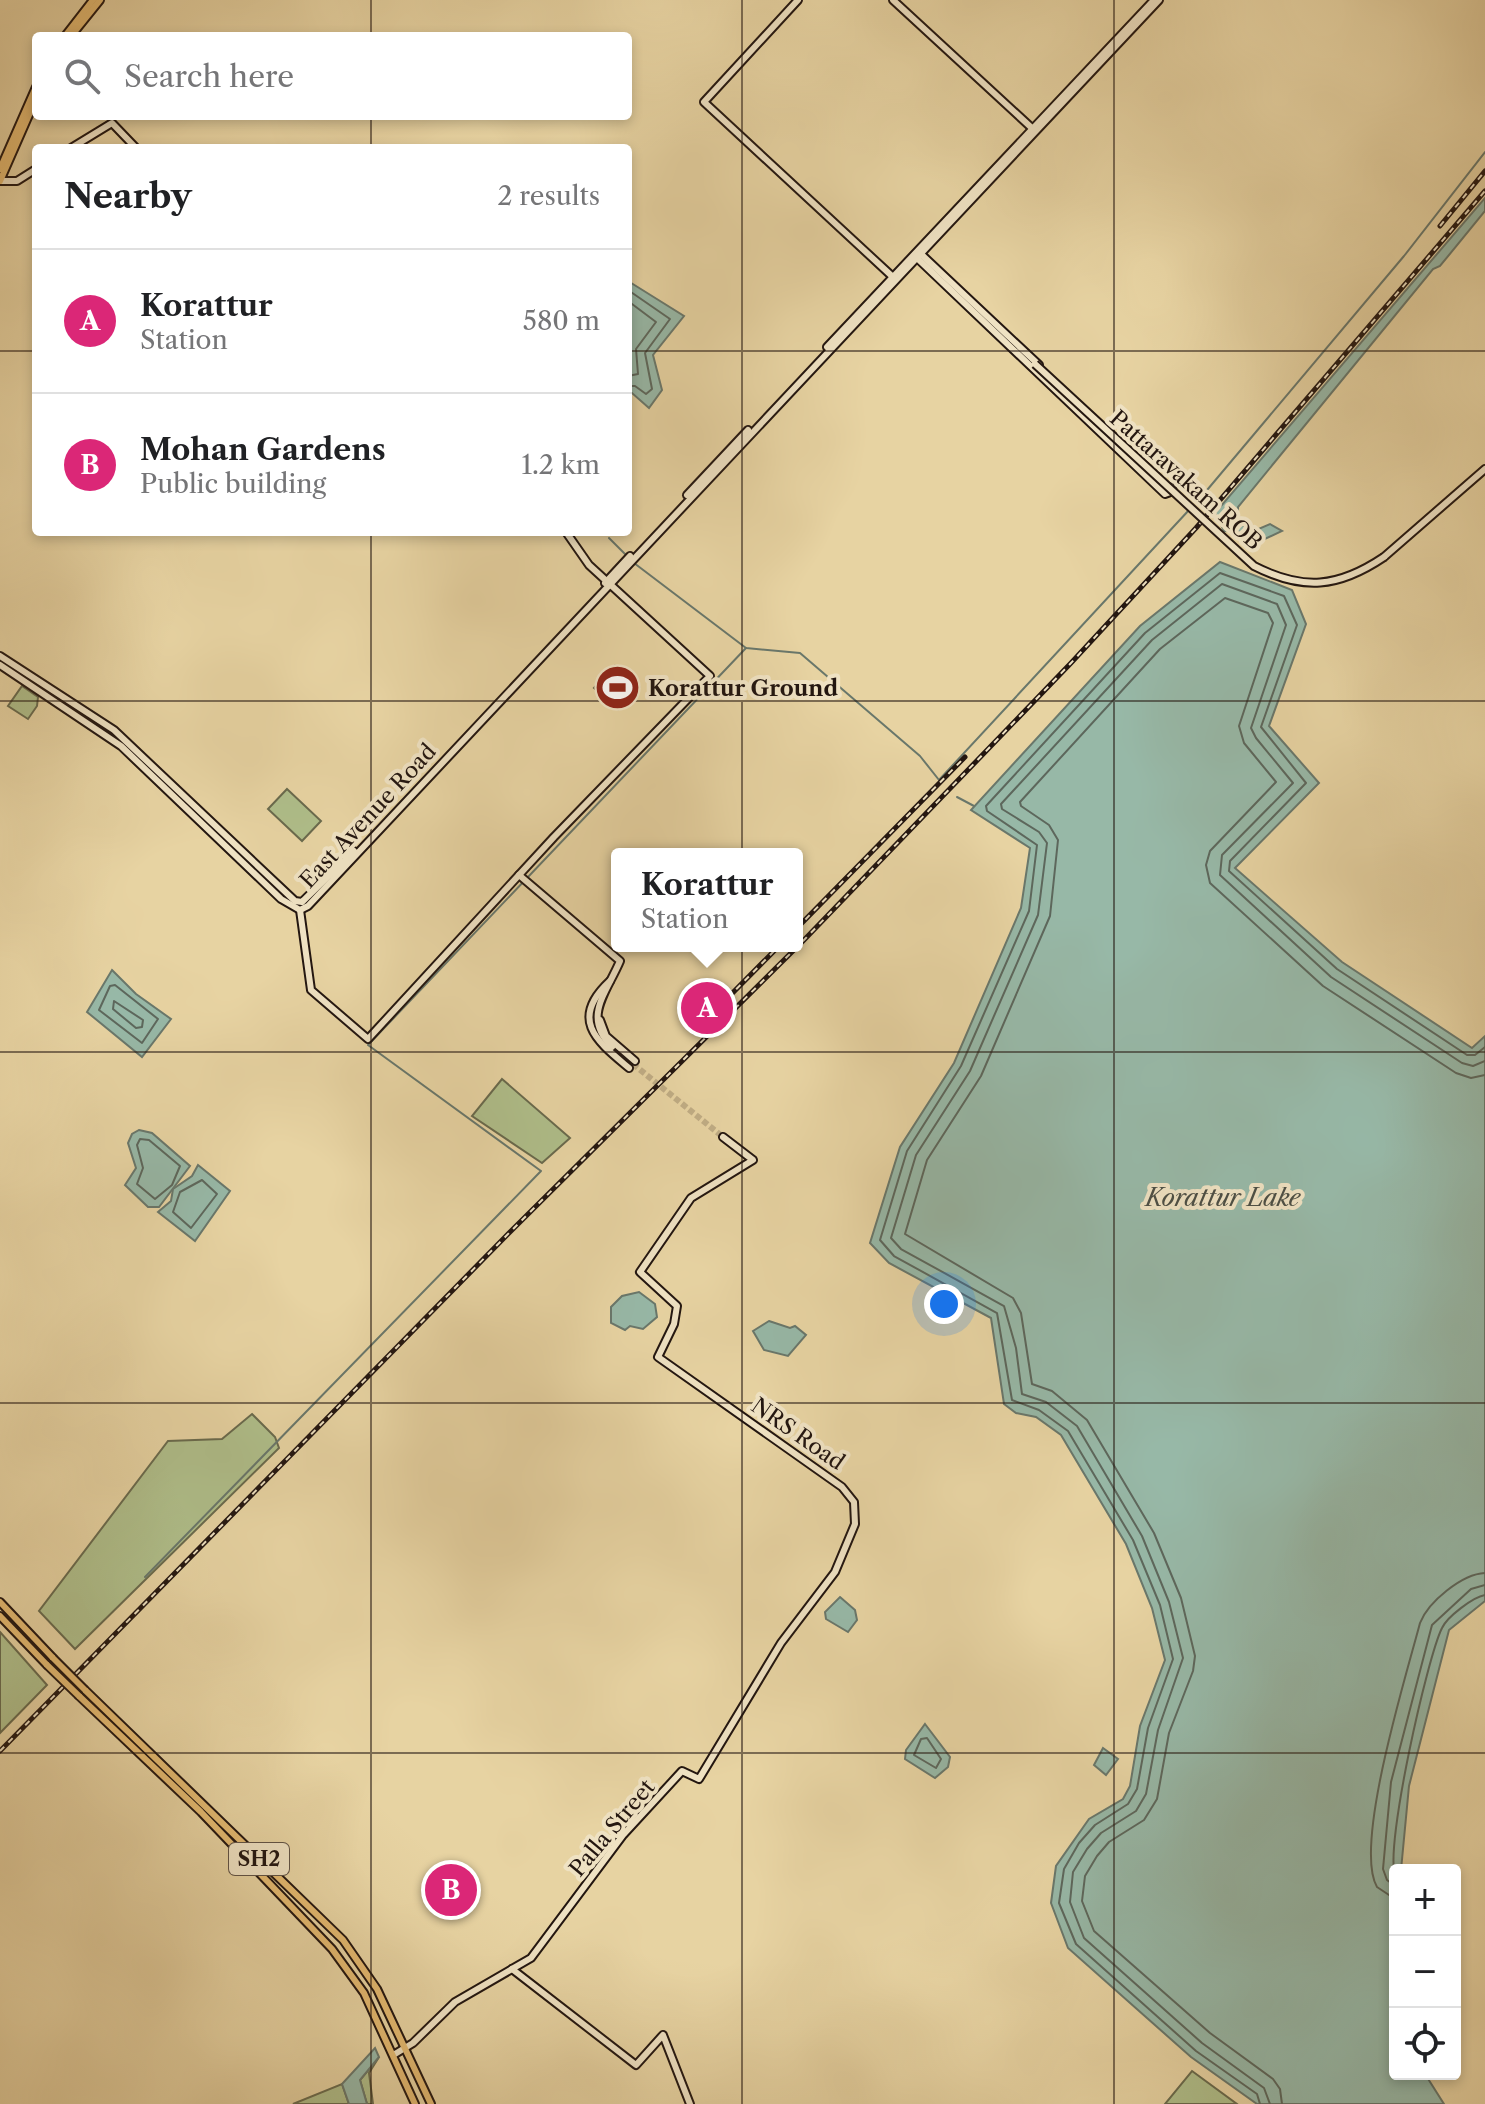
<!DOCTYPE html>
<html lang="en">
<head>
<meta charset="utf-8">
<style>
  body { margin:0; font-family:"Libre Caslon Text",serif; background:#f2f2f2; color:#202124 }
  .controls { position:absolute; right:24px; bottom:24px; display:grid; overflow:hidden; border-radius:8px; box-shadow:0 4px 12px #0003 }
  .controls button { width:72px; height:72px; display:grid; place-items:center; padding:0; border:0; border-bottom:2px solid #e0e0e0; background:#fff; color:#202124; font:40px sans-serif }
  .you { position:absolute; left:944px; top:1304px; width:28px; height:28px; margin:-20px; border:6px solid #fff; border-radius:50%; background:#1a73e8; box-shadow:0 0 0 12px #1a73e833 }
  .badge { display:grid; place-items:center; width:52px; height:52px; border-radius:50%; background:#db2777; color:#fff; font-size:26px; font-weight:700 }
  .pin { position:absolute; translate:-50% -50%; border:4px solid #fff; box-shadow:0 2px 8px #0006 }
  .popup { position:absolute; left:611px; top:848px; width:192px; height:104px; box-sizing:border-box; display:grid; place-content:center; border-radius:8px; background:#fff; filter:drop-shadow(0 2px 6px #0005); font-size:26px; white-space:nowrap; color:#757577 }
  .popup b { font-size:30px; color:#202124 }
  .popup::after { content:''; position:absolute; left:50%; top:100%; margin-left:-16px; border:16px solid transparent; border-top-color:#fff }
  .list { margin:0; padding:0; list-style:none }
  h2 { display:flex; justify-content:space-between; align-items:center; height:104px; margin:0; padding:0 32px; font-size:34px }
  h2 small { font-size:26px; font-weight:400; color:#757577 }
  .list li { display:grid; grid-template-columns:52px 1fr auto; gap:24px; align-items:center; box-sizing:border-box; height:144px; padding:0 32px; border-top:2px solid #e0e0e0 }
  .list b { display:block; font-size:30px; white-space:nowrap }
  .list p { margin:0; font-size:26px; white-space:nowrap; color:#757577 }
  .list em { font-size:26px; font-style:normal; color:#757577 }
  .icon { flex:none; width:44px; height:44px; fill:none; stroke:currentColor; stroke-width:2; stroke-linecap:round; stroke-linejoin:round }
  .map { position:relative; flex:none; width:1485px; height:2104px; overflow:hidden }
  .search { position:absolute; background:#fff; box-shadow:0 4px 12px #0003; left:32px; top:32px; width:600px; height:88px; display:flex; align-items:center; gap:20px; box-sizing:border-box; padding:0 28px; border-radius:8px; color:#757577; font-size:30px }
  .panel { position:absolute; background:#fff; box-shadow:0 4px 12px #0003; left:32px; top:144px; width:600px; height:392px; border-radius:8px }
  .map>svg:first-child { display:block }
</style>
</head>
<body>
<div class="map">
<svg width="1485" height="2104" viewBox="0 0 1485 2104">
  <rect width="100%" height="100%" fill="#e7d3a2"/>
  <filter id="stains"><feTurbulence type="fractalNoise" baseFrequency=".0025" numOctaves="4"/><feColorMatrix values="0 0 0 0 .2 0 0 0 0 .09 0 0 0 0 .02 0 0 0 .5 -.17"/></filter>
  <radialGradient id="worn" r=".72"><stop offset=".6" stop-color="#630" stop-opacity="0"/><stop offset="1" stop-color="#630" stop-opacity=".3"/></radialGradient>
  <g fill="#afbe8a" stroke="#696a4d" stroke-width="2">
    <polygon points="615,666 639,687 618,709 594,688"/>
    <polygon points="22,686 38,697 37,706 28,719 8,706"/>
    <polygon points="287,789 321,821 302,841 268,809"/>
    <polygon points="502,1079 570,1138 542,1163 472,1116"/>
    <polygon points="252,1414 275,1437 279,1448 75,1649 39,1611 168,1441 222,1439"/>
    <polygon points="0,1632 47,1685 0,1733"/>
    <polygon points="379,2057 369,2073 373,2104 367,2104 360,2080"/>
    <polygon points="1192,2071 1237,2104 1165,2104"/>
    <polygon points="342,2084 349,2104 293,2104"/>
  </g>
  <g fill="#97b8a7" stroke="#69776b" stroke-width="2">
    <polygon points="1485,198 1485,211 1440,266 1433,269 1238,507 1238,523 1254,531 1270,524 1282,531 1256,543 1244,532 1224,531 1215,513"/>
    <polygon points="628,281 684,316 653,355 662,390 649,408 632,393 628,397"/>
    <polygon points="1220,562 1292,590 1306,624 1269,726 1319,783 1235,868 1342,962 1472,1048 1485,1036 1485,1601 1449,1630 1409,1786 1401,1870 1395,1870 1395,2074 1425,2074 1444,2104 1257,2104 1191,2057 1068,1948 1051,1903 1056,1866 1089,1819 1123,1799 1130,1786 1140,1726 1165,1660 1152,1608 1126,1544 1061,1435 1036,1417 1016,1413 1004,1404 991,1318 889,1263 870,1243 900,1147 954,1063 1021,908 1030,848 971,810 1140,626"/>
    <polygon points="112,970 136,994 171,1019 142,1057 87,1012"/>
    <polygon points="139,1130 152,1133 190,1166 159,1207 148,1207 125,1185 136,1168 128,1143 132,1134"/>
    <polygon points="198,1165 230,1191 195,1241 158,1212 171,1201 173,1189 192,1176"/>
    <polygon points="639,1292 655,1304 657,1317 643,1329 630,1326 625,1330 611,1323 611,1307 622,1296"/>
    <polygon points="769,1321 790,1328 795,1326 806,1335 788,1356 764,1350 753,1331"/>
    <polygon points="840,1597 855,1610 857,1620 848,1632 826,1619 825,1612"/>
    <polygon points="925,1724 950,1757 948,1767 935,1778 905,1759 906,1750"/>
    <polygon points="1103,1748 1118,1759 1106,1775 1094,1765"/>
    <polygon points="375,2048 379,2057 360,2080 367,2104 349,2104 342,2084"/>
  </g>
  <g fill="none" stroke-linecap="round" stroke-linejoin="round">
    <g stroke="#5d675c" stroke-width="2">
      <polyline points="628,290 670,319 645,353 652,389 646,394 635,386 628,386"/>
      <polyline points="628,301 656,322 636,349 638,374 628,376"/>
      <polygon points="115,985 158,1019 142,1043 99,1010 110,986"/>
      <polygon points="114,1001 143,1020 142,1027 136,1028 113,1009"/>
      <polygon points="140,1139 149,1140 180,1166 172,1185 155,1199 137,1184 143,1168 137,1145"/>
      <polygon points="202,1180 217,1194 191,1228 173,1212 180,1192"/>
      <polygon points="927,1738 941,1759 936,1768 914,1755 921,1739"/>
      <path d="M1395 1874C1385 1846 1427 1658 1442 1628 1447 1617 1473 1597 1485 1595"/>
      <polyline points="1395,1886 1387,1880 1383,1869 1391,1782 1432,1625 1471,1589 1485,1585"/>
      <path d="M1395 1899 1377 1887C1353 1846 1407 1673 1420 1623 1428 1602 1462 1574 1485 1573"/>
      <polyline points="1260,2104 1257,2094 1196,2051 1076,1944 1059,1903 1064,1869 1079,1843 1095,1825 1128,1804 1137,1789 1148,1728 1173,1659 1160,1605 1133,1540 1068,1431 1039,1410 1012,1400 997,1313 894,1256 880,1240 907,1151 961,1066 1029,911 1037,845 987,811 986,806 1145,633 1220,573 1284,596 1297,625 1261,727 1306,783 1230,861 1229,871 1337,969 1467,1055 1475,1055 1485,1047"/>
      <polyline points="1270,2104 1264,2088 1202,2043 1084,1938 1070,1902 1073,1872 1087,1849 1101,1833 1136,1811 1146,1794 1158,1730 1183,1658 1169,1602 1142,1536 1077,1426 1046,1402 1022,1394 1016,1348 1004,1306 901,1249 891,1238 916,1155 970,1071 1038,915 1047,843 1039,832 1002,809 1001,804 1152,640 1222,584 1277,604 1286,625 1251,728 1256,738 1293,783 1222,855 1220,875 1331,977 1462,1063 1473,1066 1485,1061"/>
      <polyline points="1282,2104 1280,2089 1273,2079 1210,2033 1094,1931 1082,1901 1085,1876 1097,1856 1109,1842 1144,1820 1157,1799 1169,1733 1193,1671 1195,1656 1181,1598 1154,1533 1087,1420 1052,1391 1032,1384 1021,1313 1013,1298 905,1234 927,1160 981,1076 1050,916 1058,840 1049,825 1021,806 1020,802 1160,649 1225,598 1268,613 1273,623 1239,726 1244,743 1276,782 1210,851 1206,865 1210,883 1323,986 1456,1073 1471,1078 1485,1075"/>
    </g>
    <g stroke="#69776b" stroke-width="2">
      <polyline points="1197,502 1404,256 1485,152"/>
      <polyline points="609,538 627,556"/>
      <polyline points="634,563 746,648 800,653 920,756 939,780 1189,510"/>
      <polyline points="957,797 974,806"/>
      <polyline points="145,1577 541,1171 368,1045 746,648"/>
    </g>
    <polyline stroke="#c0ad85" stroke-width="6" stroke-dasharray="6 3" stroke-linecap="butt" points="612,1047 723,1137"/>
    <defs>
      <g id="secondary">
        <polyline points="798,0 704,102 894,278"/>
        <polyline points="893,0 1034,130"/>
        <polyline points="71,148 112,123 136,148"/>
        <polyline points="0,181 17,181 36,169"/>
        <polyline points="922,255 1039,365"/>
        <polyline points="917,258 1165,494 1173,491 1171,487"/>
        <polyline points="827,347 1154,0"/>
        <polyline points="687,495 748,430"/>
        <polyline points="1384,557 1485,469"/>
        <polyline points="605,583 630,556"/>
        <polyline points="0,656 114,730 295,901 302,902 354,851"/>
        <polyline points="0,665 121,746 281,899 300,910 308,906 1159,0"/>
        <path d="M519 875 620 961C606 994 582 1017 612 1047"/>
        <polyline points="300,910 311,990 368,1039 554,837 710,676 589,565 566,532"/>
        <path d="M610 981C568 1020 598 1042 629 1068"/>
        <polyline points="600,1020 606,1036 635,1061"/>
        <polyline points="512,1969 636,2065 663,2035 690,2104"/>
        <polyline points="395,2054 413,2043 455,2002 531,1958 623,1835 682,1771 699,1779 781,1643 835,1572 855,1524 854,1502 842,1487 658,1357 674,1324 677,1306 640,1272 691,1198 753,1160 723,1137"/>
      </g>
      <g id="primary">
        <polyline points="65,36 93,0"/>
        <polyline points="71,36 100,0"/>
        <polyline points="0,169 36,87"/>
        <polyline points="0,181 36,99"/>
        <polyline points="0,1602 53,1658"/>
        <polyline points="0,1616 47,1665"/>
        <polyline points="85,1690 343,1940 377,1989 431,2104"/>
        <polyline points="79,1696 201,1812 332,1949 364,1993 415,2104"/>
      </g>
    </defs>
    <use href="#secondary" stroke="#231610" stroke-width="10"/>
    <use href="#primary" stroke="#231610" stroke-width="10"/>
    <use href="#secondary" stroke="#efe2c3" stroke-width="6"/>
    <use href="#primary" stroke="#e4ba71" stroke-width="6"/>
    <defs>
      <g id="rail">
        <polyline points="1440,226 1485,171"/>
        <polyline points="797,928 965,757"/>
        <polyline points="694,1032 779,946"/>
        <polyline points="0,1751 510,1232 804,940 1071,663 1196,528 1485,191"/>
      </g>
    </defs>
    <use href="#rail" stroke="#231610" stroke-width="5"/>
    <use href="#rail" stroke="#efe2c3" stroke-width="2" stroke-dasharray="6" stroke-linecap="butt"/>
    <defs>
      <path id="secondary-bridge" d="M1035 364 1254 566C1303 591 1338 588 1384 557"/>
      <g id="primary-bridge">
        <polyline points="53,1658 85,1690"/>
        <polyline points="47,1665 79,1696"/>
      </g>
    </defs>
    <use href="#secondary-bridge" stroke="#231610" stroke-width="10" stroke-linecap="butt"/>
    <use href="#primary-bridge" stroke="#231610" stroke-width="10" stroke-linecap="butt"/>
    <use href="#secondary-bridge" stroke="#efe2c3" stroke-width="6"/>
    <use href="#primary-bridge" stroke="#e4ba71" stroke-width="6"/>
  </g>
  <path fill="none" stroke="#231610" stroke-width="2" stroke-opacity="0.55" d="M371 0V36M742 0V2104M1114 0V2104M371 116V148M0 351H36M628 351H1485M371 532V2104M0 701H1485M0 1052H1485M0 1403H1485M0 1753H1485"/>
  <defs>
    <symbol id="stadium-disc" viewBox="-11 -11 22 22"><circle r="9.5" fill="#8f2418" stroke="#efe2c3"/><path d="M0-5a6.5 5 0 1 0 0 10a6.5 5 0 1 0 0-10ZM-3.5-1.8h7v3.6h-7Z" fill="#fff"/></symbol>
  </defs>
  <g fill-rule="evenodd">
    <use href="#stadium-disc" x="592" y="662" width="51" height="51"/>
  </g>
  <g text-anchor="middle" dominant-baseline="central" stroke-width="8" stroke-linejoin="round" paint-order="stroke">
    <rect fill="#efe2c3" stroke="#605346" stroke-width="2" x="229" y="1843" width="60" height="32" rx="6"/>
    <g font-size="20" font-weight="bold" fill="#231610">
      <text x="259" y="1859">SH2</text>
    </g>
    <g font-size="22" fill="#231610" stroke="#efe2c3">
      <text transform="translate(1186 480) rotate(42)">Pattaravakam ROB</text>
      <text transform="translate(368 816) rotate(-47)">East Avenue Road</text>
      <text transform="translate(798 1434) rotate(35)">NRS Road</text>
      <text transform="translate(612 1828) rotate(-50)">Palla Street</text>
    </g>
    <g font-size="22" font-weight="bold" fill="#231610" stroke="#efe2c3" text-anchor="start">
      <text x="648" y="688">Korattur Ground</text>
    </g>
    <g font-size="24" font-style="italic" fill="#4c4f45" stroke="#efe2c3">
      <text x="1223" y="1197">Korattur Lake</text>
    </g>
  </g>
  <rect width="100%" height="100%" filter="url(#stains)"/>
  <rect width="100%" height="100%" fill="url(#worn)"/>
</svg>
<div class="controls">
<button>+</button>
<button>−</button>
<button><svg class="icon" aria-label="locate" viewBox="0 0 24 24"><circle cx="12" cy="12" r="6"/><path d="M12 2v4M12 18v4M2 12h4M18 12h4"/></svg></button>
</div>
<div class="you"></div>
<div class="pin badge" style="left:707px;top:1008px">A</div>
<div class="popup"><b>Korattur</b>Station</div>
<div class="pin badge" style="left:451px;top:1890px">B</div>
<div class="search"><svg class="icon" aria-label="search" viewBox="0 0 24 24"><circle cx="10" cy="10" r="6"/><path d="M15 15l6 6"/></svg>Search here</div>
<section class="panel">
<h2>Nearby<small>2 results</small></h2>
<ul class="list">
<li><span class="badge">A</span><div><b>Korattur</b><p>Station</p></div><em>580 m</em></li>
<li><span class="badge">B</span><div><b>Mohan Gardens</b><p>Public building</p></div><em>1.2 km</em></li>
</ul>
</section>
</div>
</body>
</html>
